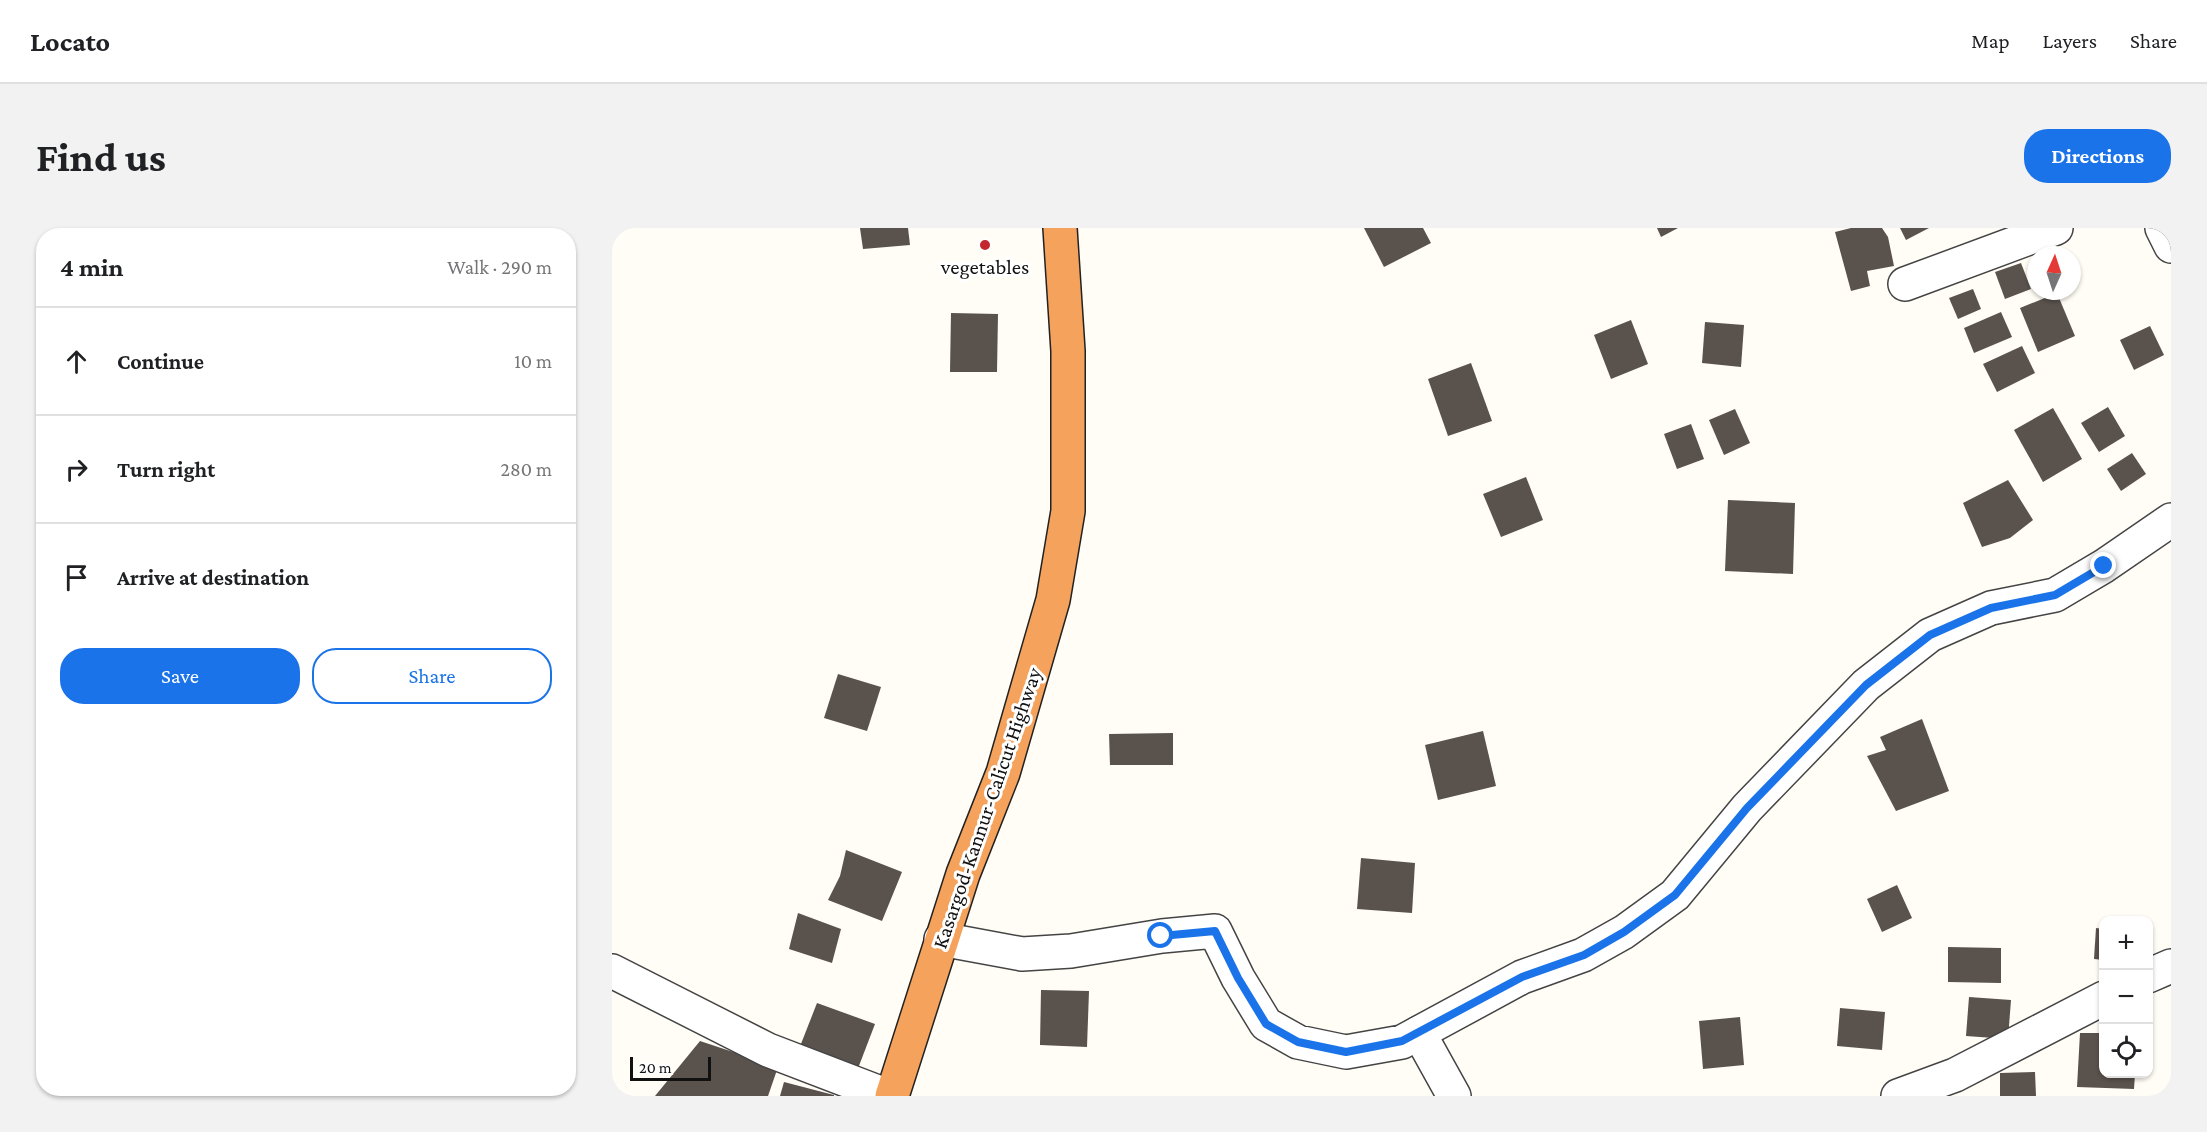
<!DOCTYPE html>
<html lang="en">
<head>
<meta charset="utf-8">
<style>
  body { margin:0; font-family:"Crimson Pro",serif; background:#f2f2f2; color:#202124 }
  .controls { position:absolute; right:18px; bottom:18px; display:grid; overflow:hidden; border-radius:12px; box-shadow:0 2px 4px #0004 }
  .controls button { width:54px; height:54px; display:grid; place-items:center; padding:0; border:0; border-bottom:2px solid #e0e0e0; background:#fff; color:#202124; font:30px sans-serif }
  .compass { position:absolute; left:1415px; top:18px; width:54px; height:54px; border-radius:50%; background:#fff; box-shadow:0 2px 4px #0004; rotate:3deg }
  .scale { position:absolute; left:18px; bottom:15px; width:81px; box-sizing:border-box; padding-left:6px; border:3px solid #111; border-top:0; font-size:16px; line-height:21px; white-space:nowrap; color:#111; -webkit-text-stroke:4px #fff; paint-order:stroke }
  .stop { position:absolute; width:18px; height:18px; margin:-14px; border:4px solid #1a73e8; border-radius:50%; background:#fff }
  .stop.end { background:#1a73e8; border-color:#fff; box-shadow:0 2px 6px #0008 }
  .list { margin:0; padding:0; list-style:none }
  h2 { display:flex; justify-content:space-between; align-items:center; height:78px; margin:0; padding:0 24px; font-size:26px }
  h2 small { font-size:20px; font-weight:400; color:#757577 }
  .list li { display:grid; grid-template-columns:39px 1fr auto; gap:18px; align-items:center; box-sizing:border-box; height:108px; padding:0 24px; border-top:2px solid #e0e0e0 }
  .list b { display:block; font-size:22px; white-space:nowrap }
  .list em { font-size:20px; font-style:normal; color:#757577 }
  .actions { display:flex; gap:12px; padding:18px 24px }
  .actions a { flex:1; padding:14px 0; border:2px solid #1a73e8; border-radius:24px; text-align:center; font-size:21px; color:#1a73e8 }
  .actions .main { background:#1a73e8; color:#fff }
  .icon { flex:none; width:33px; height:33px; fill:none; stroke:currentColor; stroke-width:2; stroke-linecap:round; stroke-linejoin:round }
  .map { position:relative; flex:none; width:1559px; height:868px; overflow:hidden; border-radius:24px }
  header { display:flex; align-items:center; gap:36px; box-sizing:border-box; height:84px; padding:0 30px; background:#fff; border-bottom:2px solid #e0e0e0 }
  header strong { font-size:28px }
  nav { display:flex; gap:33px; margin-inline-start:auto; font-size:21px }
  .intro { display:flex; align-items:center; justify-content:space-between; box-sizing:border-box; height:144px; padding:0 36px }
  h1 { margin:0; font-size:42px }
  .button { padding:15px 27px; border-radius:24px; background:#1a73e8; color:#fff; font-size:21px; font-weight:700 }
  main { display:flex; gap:36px; padding:0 36px }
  aside { flex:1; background:#fff; border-radius:24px; box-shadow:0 2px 4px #0004 }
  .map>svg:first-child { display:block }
</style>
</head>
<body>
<header>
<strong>Locato</strong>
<nav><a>Map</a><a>Layers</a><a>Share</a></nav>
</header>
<div class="intro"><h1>Find us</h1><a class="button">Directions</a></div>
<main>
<aside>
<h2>4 min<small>Walk · 290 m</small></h2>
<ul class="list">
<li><svg class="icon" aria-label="ahead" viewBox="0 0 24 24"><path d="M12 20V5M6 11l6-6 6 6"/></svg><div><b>Continue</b></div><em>10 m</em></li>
<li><svg class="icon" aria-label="right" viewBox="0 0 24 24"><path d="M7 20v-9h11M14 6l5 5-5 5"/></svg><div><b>Turn right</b></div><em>280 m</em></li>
<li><svg class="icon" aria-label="arrive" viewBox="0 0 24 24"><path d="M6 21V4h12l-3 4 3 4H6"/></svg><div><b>Arrive at destination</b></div></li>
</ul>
<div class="actions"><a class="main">Save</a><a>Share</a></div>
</aside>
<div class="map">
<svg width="1559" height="868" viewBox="0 0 1559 868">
  <rect width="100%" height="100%" fill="#fffdf5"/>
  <g fill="#5a524d">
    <polygon points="248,0 296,0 298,17 251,21"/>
    <polygon points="752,0 811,0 819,15 772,39"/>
    <polygon points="1045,0 1066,0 1049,9"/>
    <polygon points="1239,0 1270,0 1276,9 1282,38 1255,43 1258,58 1239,63 1223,4"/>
    <polygon points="1288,0 1317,0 1294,12"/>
    <polygon points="1409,35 1419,61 1393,71 1383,44"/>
    <polygon points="1361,61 1369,81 1346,91 1337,70"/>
    <polygon points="1445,65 1463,108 1426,124 1408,80"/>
    <polygon points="1389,84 1400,109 1362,125 1352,100"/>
    <polygon points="339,85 386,86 385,144 338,144"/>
    <polygon points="1019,92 1036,136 999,151 982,107"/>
    <polygon points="1093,94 1132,97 1129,139 1090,135"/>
    <polygon points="1538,98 1552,127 1522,142 1508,112"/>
    <polygon points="1410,118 1423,145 1385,164 1371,136"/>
    <polygon points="859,135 880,193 836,208 816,151"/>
    <polygon points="1496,179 1513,208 1487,224 1469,195"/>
    <polygon points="1441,180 1470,231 1431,254 1402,202"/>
    <polygon points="1123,181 1138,215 1112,227 1097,192"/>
    <polygon points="1079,196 1092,231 1065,241 1052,206"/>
    <polygon points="1520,225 1534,246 1509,263 1495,241"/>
    <polygon points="914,249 931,292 889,309 871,266"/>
    <polygon points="1396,252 1421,292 1398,310 1370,319 1351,275"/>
    <polygon points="1116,272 1183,275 1181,346 1113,343"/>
    <polygon points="226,446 269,459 255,503 212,490"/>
    <polygon points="1310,491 1337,563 1284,583 1255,528 1274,522 1268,509"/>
    <polygon points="871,503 884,558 826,572 813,517"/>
    <polygon points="561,505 561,537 498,537 497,506"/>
    <polygon points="234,622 290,644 270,693 216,672 228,648"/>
    <polygon points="749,630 803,635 800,685 745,681"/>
    <polygon points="1285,657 1300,690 1270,704 1255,671"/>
    <polygon points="186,685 229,701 220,735 177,721"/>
    <polygon points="1484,700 1492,701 1492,732 1482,731"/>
    <polygon points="1336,719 1389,720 1389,755 1336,754"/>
    <polygon points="429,762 477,763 475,819 428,817"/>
    <polygon points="1357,769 1399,772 1396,811 1354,808"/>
    <polygon points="205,775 263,796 245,843 187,821"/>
    <polygon points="1228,780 1273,784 1270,822 1225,818"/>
    <polygon points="1128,789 1132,837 1091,841 1087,793"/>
    <polygon points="1468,805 1492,805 1492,846 1523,846 1522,861 1465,859"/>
    <polygon points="88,813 166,839 156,868 43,868"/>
    <polygon points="1423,844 1424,868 1388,868 1388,845"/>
    <polygon points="172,854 222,867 222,868 168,868"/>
  </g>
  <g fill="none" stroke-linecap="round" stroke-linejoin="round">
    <defs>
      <g id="minor">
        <polyline points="1550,0 1559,18"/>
        <polyline points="1293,56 1444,0"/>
        <polyline points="329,711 410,726 459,723 550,708 603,703 626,750 654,796 686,814 734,824 790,814 910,749 971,727 1012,704 1063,667 1135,580 1254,457 1318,407 1379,380 1443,367 1492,338 1559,292"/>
        <polyline points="0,743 156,822 276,868"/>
        <polyline points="1536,748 1559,738"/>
        <polyline points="807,805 842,868"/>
        <polyline points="1286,868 1343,847 1492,770"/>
      </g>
      <polyline id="highway" points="280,868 351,646 391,545 441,372 456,283 456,123 448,0"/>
    </defs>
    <use href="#minor" stroke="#444" stroke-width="36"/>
    <use href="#highway" stroke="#222" stroke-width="36"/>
    <use href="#minor" stroke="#fff" stroke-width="33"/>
    <use href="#highway" stroke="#f5a25d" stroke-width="33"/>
  </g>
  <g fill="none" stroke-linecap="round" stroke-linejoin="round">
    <polyline stroke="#1a73e8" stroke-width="8" points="549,708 603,703 626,750 654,796 686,814 734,824 790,813 910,749 972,727 1012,704 1063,667 1135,580 1254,457 1318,407 1379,380 1443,367 1492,338"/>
  </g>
  <circle fill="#c4262e" stroke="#fff" stroke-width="2" cx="373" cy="17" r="6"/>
  <g text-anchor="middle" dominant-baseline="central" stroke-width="6" stroke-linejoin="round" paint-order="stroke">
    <g font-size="21" fill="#111" stroke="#fff">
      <text x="373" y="39">vegetables</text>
    </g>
    <g font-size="21" fill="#111" stroke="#fff">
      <text transform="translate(375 580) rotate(-71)">Kasargod-Kannur-Calicut Highway</text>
    </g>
  </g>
</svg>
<div class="controls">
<button>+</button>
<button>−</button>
<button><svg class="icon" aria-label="locate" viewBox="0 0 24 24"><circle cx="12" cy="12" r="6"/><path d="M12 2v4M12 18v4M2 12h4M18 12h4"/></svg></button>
</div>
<svg class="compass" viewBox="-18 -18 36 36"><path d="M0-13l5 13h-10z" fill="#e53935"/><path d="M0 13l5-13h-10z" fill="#757577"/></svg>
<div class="scale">20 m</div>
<div class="stop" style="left:549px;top:708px"></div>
<div class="stop end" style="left:1492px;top:338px"></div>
</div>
</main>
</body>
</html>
